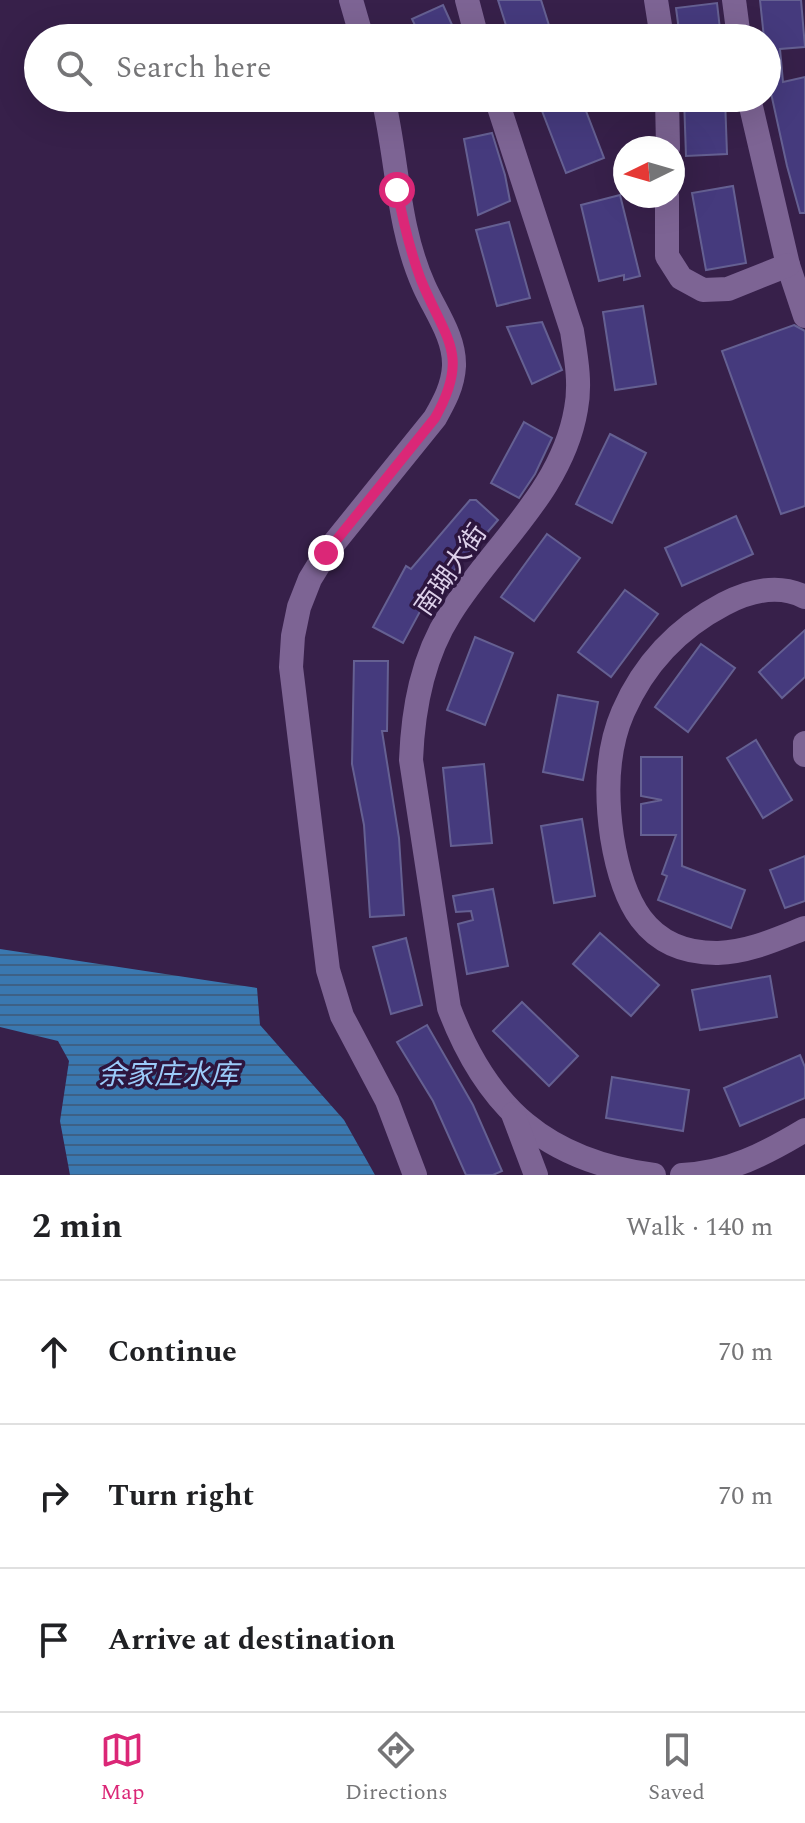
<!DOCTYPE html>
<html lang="en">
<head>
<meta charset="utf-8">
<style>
  body { margin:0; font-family:Spectral,"Noto Sans SC",serif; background:#f6f6f6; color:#202124 }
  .compass { position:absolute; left:613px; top:136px; width:72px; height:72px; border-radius:50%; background:#fff; box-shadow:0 8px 32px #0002; rotate:265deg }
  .stop { position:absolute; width:24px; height:24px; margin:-18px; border:6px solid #db2777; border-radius:50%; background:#fff }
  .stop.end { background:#db2777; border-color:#fff; box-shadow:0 2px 8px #0008 }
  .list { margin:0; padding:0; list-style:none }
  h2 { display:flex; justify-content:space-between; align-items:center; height:104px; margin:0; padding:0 32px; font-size:34px }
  h2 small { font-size:26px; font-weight:400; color:#757577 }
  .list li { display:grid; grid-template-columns:52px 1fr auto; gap:24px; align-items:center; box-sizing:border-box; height:144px; padding:0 32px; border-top:2px solid #e0e0e0 }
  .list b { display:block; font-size:30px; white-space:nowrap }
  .list em { font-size:26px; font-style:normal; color:#757577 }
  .icon { flex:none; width:44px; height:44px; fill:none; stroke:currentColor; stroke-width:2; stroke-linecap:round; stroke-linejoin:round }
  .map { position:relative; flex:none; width:805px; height:1175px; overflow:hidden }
  .search { position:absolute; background:#fff; box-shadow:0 8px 32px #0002; left:24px; right:24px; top:24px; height:88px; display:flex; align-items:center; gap:20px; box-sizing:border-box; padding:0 28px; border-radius:44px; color:#757577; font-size:30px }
  .sheet { height:536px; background:#fff }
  nav { display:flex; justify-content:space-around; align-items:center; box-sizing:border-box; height:112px; border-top:2px solid #e0e0e0; background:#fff; font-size:22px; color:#757577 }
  nav a { display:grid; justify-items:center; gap:4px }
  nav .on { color:#db2777 }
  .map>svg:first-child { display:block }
</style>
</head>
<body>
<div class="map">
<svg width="805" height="1175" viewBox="0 0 805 1175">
  <defs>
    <pattern id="water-rules" width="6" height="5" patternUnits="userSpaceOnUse" patternTransform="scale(2)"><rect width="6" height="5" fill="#3a78b0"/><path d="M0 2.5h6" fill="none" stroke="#3d6186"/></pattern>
  </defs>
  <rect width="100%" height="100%" fill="#37204a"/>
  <polygon fill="url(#water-rules)" points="0,949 257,988 260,1025 344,1120 375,1175 70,1175 60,1121 69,1061 58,1041 0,1027"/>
  <g fill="#453a7d" stroke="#656092" stroke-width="2">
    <polygon points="498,0 541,0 553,38 510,38"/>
    <polygon points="760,0 801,0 805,47 780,49 783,82 805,77 805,213 800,213 787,166 767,75 767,38 764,38"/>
    <polygon points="717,3 721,38 680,38 676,8"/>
    <polygon points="443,5 458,38 421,38 412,19"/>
    <polygon points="537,98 581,98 604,158 566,173"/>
    <polygon points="684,98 725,98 727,154 686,156"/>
    <polygon points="492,133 505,175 510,201 478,215 464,139"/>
    <polygon points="733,186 746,263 706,270 692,193"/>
    <polygon points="620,195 640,276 624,280 624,275 599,281 581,205"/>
    <polygon points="509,222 530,298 497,306 476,230"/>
    <polygon points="643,306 656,384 615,390 603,312"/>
    <polygon points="542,322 562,370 532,384 507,327"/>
    <polygon points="794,325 805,331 805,506 781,514 722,351"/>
    <polygon points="524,422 552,438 535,474 519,498 491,483"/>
    <polygon points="610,434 646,453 612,523 576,504"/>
    <polygon points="470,500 476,500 498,520 453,572 445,565 403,643 373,627 406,566 411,569"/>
    <polygon points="736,516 753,554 682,586 665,548"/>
    <polygon points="547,534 580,558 534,621 501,597"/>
    <polygon points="625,590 658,614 611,677 578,652"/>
    <polygon points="805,630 805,677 782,698 759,672"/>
    <polygon points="475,637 513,653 485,725 447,710"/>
    <polygon points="701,644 735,668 688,732 655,707"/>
    <polygon points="354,661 388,661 387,731 382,731 399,838 404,915 370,917 364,825 352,764"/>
    <polygon points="558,695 598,702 583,780 543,772"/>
    <polygon points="756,740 792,800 763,818 727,758"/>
    <polygon points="641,757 682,757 682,866 745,890 731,928 658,900 667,876 662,874 676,835 641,835 641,804 662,800 641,796"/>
    <polygon points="484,764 492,843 451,846 443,768"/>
    <polygon points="582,819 595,896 554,903 541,826"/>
    <polygon points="805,856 805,901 785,908 770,870"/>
    <polygon points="493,889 508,966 467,974 458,924 473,920 471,911 456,912 453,896"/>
    <polygon points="600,933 659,985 631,1016 573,964"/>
    <polygon points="406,938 422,1005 391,1014 373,947"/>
    <polygon points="770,976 777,1017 700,1030 692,990"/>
    <polygon points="522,1002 578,1056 549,1086 493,1031"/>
    <polygon points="427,1025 473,1105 502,1171 493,1175 466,1175 433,1101 397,1042"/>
    <polygon points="800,1055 805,1067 805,1098 740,1126 724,1088"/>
    <polygon points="612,1077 689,1090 683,1131 606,1118"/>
  </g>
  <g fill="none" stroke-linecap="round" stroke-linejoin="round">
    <g stroke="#7d6494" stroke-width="24">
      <polyline points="351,0 362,38"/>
      <polyline points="467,0 477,38"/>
      <polyline points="656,0 662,38"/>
      <polyline points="734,0 739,38"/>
      <path d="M383 98C398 161 397 226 424 286 435 311 455 337 454 366 453 386 444 402 435 418L326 553 310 579 299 607 293 636 291 667 328 970 342 1016 387 1101 415 1175"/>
      <path d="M496 98 572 331C576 357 581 383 576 409 562 492 492 546 450 614 422 658 413 709 411 760L449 1008C487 1108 546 1161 654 1175"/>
      <polyline points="667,98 668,148"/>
      <polyline points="749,98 788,265 805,316"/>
      <polyline points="667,196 667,256 681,278 703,290 728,289 788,265"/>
      <path d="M805 597C778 583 749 591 724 604 678 628 644 664 623 712 606 751 606 796 612 837 622 899 644 954 718 953 749 952 777 939 805 928"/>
      <polyline points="805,743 805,755"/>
      <polyline points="513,1114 536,1175"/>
      <path d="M682 1175C729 1173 765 1154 805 1130"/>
    </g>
  </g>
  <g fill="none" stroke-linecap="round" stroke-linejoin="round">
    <path stroke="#db2777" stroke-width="10" d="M326 553 435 418C471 354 445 339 421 280 410 251 403 221 397 190"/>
  </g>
  <g text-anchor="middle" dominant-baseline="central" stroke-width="7" stroke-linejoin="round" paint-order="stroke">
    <g font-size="26" fill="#ddd0ea" stroke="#2d163f">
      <text transform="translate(451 570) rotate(-55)">南瑚大街</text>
    </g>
    <g font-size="28" font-style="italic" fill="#9bcbf9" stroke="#2d163f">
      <text x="168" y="1075">余家庄水库</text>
    </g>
  </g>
</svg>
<svg class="compass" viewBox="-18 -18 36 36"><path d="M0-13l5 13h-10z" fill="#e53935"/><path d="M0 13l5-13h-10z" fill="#757577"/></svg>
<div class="stop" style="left:397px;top:190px"></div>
<div class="stop end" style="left:326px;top:553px"></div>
<div class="search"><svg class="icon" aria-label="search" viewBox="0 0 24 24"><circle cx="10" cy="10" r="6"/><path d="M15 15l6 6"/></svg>Search here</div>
</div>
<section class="sheet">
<h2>2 min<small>Walk · 140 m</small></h2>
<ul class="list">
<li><svg class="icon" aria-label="ahead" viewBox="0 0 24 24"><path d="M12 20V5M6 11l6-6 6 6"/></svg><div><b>Continue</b></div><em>70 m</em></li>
<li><svg class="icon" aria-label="right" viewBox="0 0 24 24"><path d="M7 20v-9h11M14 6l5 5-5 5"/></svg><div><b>Turn right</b></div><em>70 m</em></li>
<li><svg class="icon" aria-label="arrive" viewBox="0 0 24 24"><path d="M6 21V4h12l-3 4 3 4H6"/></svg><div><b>Arrive at destination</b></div></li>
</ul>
</section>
<nav>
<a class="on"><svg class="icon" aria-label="map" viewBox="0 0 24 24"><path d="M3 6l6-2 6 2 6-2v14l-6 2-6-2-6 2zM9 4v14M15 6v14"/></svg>Map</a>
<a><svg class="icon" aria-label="directions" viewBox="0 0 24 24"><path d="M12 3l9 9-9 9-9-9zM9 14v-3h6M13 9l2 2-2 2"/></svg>Directions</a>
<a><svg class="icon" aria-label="saved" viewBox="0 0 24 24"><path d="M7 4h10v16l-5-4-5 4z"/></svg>Saved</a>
</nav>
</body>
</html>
